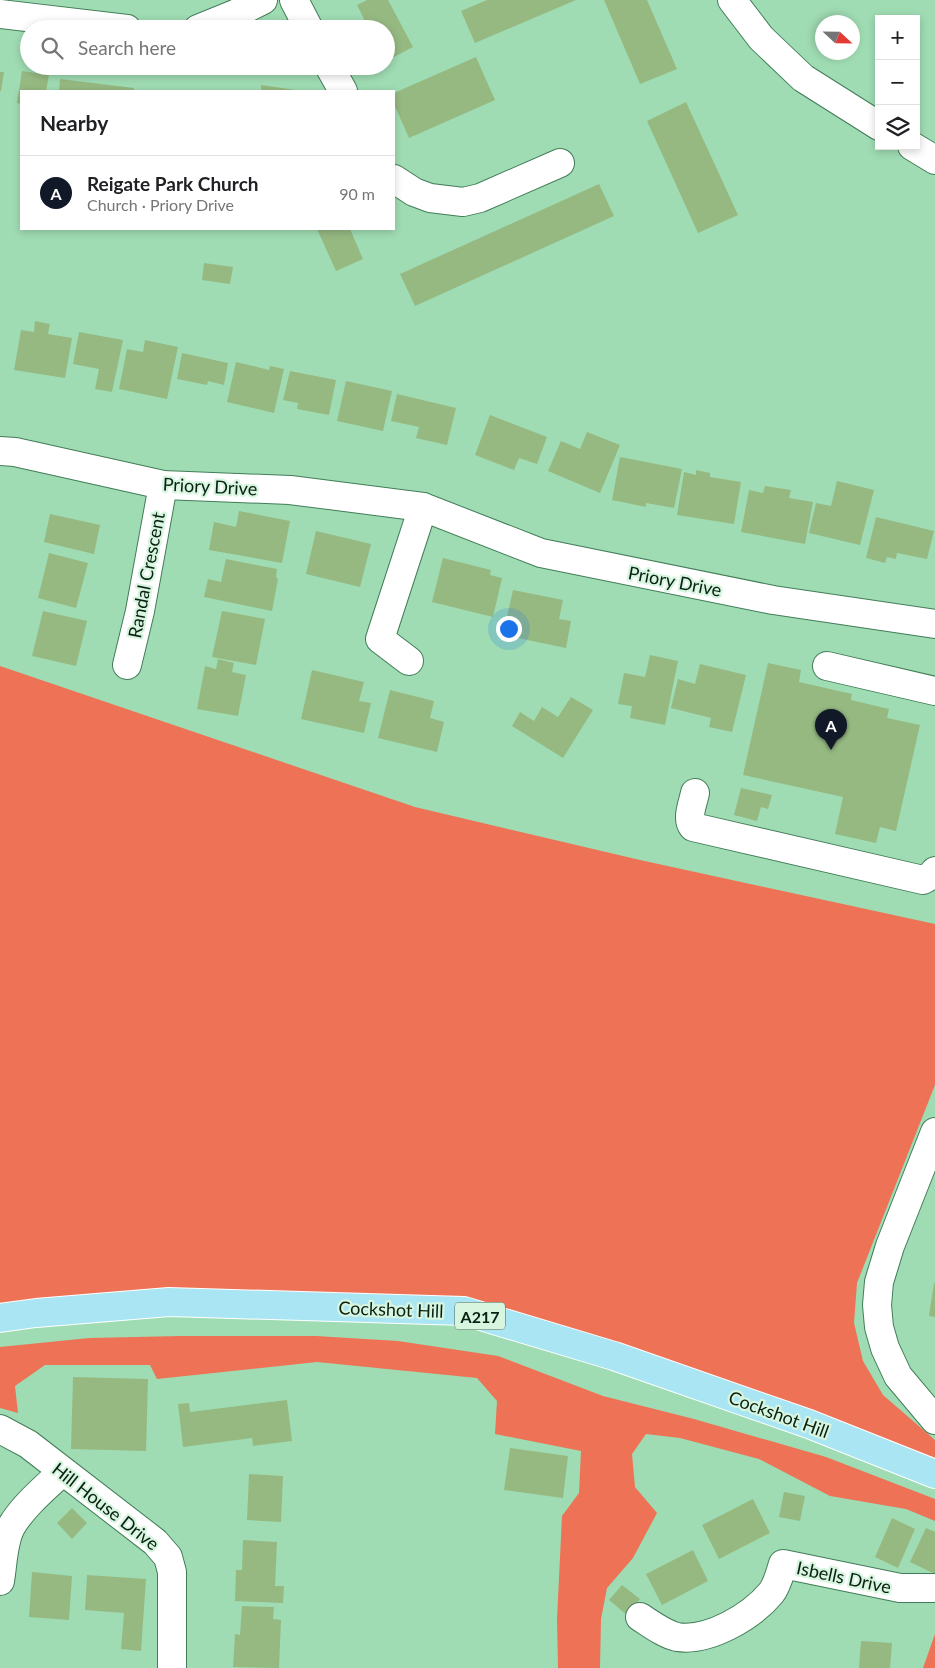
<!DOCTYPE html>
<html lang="en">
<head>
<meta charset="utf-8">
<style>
  body { margin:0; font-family:Lato,sans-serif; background:#f2f2f2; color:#202124 }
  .controls { position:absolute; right:15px; top:15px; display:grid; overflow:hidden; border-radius:0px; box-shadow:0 2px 8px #0003 }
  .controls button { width:45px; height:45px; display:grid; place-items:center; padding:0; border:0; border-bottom:1px solid #e0e0e0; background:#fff; color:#202124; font:25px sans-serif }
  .compass { position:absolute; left:815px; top:15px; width:45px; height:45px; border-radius:50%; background:#fff; box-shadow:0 2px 8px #0003; rotate:112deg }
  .you { position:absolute; left:508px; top:628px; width:18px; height:18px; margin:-12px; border:4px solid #fff; border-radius:50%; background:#1a73e8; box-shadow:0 0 0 8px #1a73e833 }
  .badge { display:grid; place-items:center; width:32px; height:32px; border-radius:50%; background:#111827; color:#fff; font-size:16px; font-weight:700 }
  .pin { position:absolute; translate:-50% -41px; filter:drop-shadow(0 1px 2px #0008) }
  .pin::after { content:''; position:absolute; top:26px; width:18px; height:15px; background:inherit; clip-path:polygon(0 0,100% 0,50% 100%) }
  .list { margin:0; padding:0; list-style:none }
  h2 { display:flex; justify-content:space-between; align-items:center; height:65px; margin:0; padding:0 20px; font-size:21px }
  h2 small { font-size:16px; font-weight:400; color:#757577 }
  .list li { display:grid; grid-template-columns:32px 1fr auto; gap:15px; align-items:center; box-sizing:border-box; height:75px; padding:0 20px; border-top:1px solid #e0e0e0 }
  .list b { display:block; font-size:19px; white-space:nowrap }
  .list p { margin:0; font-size:16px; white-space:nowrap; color:#757577 }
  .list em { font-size:16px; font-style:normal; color:#757577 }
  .icon { flex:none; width:28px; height:28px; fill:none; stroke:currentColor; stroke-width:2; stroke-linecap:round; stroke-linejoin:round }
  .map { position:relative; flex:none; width:935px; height:1668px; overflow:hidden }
  .search { position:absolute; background:#fff; box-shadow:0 2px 8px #0003; left:20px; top:20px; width:375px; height:55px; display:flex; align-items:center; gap:12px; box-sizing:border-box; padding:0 18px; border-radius:28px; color:#757577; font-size:19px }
  .panel { position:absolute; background:#fff; box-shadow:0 2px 8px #0003; left:20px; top:90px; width:375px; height:140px; border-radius:0px }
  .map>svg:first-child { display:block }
</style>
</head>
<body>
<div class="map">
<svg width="935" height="1668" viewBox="0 0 935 1668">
  <rect width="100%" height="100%" fill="#9fdcb3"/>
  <g fill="#ee7255">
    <polygon points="0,666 415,807 640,860 935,924 935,1085 857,1283 854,1323 863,1361 883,1395 935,1440 935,1466 820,1417 470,1298 200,1290 0,1309"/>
    <polygon points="181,1336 316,1336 398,1341 498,1356 603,1396 694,1419 826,1457 935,1499 935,1521 906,1509 830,1496 759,1459 680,1438 646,1434 632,1454 635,1487 657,1513 633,1558 607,1588 601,1619 600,1668 558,1668 557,1619 562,1516 579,1493 581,1451 495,1434 497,1401 477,1378 317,1362 157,1379 150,1365 45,1365 15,1386 18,1413 0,1408 0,1347 89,1338"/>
    <polygon points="935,1634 935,1668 923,1668"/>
  </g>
  <g fill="#96b982">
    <polygon points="367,0 388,0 413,47 386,61 386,29 369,29 357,5"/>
    <polygon points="487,0 576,0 475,43 461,11"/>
    <polygon points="604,0 647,0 677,69 640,84"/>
    <polygon points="476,57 495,100 409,138 394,104 394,93"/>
    <polygon points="22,71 49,75 46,91 21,91 21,104 17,103"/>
    <polygon points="0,72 4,72 1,91 0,91"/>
    <polygon points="60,79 134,88 134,91 59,91"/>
    <polygon points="261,85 296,90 296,91 261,91"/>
    <polygon points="686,102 738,215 698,233 647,121"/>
    <polygon points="599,184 614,216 415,306 400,274"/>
    <polygon points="317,229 350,229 363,259 336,271"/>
    <polygon points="204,263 233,267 230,284 202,280"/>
    <polygon points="35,321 50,324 48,334 72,338 65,378 14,370 21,330 34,332"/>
    <polygon points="79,332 123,340 112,392 95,389 99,369 73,364"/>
    <polygon points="145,340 178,347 167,399 119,389 127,349 143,352"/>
    <polygon points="182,353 228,363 224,385 208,381 207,385 177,379"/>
    <polygon points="236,362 269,370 270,366 284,369 274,413 227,402"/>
    <polygon points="290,371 336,380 329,415 297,409 298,403 283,400"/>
    <polygon points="346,381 392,391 383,431 337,421"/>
    <polygon points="397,394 456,408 447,445 416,438 419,427 391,421"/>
    <polygon points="490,415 547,437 537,464 519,458 514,470 475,455"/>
    <polygon points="587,432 620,445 600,493 548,471 561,441 580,449"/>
    <polygon points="620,457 682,469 674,508 646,503 646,507 612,500"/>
    <polygon points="696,470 710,473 710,477 741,482 734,524 677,515 684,472 696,475"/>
    <polygon points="837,481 874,490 860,545 809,533 816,503 831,506"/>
    <polygon points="765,486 791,490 789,498 813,502 805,544 741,532 749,490 763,493"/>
    <polygon points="239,511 290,521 282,563 209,550 214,522 236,527"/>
    <polygon points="50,514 100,525 94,554 44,542"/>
    <polygon points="876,517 934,531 927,559 897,553 896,559 887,557 885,563 866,558"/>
    <polygon points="316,531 371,544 360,587 306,574"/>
    <polygon points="49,553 88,563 76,608 38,598"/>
    <polygon points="443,558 491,570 490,575 502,578 493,617 432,602"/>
    <polygon points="226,559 277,569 276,577 278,579 272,611 204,597 208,579 221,582"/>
    <polygon points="513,590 563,600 559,619 571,621 566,648 503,635"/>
    <polygon points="43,611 87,621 76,666 32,656"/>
    <polygon points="222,611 265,619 256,665 212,657"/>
    <polygon points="650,655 678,661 665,725 630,718 632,706 618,704 624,673 645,677"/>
    <polygon points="218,659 234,663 232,672 246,675 238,716 197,709 205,666 216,669"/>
    <polygon points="768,663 801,670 799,682 852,694 851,700 889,709 887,718 920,725 896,831 880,827 876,843 835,834 843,797 743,775"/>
    <polygon points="700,664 746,675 732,732 709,727 711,718 671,708 678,679 695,684"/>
    <polygon points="312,670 364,682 359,701 371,703 364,733 301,719"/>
    <polygon points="390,690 434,701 430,718 444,722 437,752 378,738"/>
    <polygon points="571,697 593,710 563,758 512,726 520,712 534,721 542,707 558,717"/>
    <polygon points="741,788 772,795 768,809 761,807 757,821 734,815"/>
    <polygon points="934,1283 935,1283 935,1317 929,1316"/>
    <polygon points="73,1377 148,1379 146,1451 71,1449"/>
    <polygon points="287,1400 292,1441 253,1446 252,1438 183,1447 178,1404 189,1403 190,1412"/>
    <polygon points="510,1448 568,1456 563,1498 504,1490"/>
    <polygon points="249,1474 283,1476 281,1522 247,1520"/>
    <polygon points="784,1492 805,1496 800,1521 779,1517"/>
    <polygon points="753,1499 770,1533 719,1559 702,1525"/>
    <polygon points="72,1508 87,1523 72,1539 57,1523"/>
    <polygon points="892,1518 915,1529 898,1568 875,1557"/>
    <polygon points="926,1528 935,1532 935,1574 910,1562"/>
    <polygon points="243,1540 277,1542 275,1586 284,1586 283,1603 235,1601 236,1570 242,1570"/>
    <polygon points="693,1550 708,1581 662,1605 646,1574"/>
    <polygon points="32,1572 72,1576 69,1620 29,1617"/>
    <polygon points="87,1575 146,1579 141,1651 121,1649 124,1613 85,1610"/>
    <polygon points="622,1585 640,1599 627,1615 609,1600"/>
    <polygon points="242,1606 274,1607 273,1619 281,1620 279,1668 233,1667 235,1634 240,1635"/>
    <polygon points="861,1641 892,1643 890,1668 859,1668"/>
  </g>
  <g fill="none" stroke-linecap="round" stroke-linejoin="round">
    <defs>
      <g id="minor">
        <polyline points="294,0 309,29"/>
        <polyline points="732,0 761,38 803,78 879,126"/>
        <polyline points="0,14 127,29"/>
        <polyline points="198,29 235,14 263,0"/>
        <polyline points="329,66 343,91"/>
        <polyline points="912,146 935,160"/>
        <polyline points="394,179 414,192 430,198 463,202 480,198 560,163"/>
        <polyline points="0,451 15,452 163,485 290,490 423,507 541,553 773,600 935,624"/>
        <polyline points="409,661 380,639 423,507"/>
        <polyline points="127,665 140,611 163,485"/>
        <polyline points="827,666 935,691"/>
        <path d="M695 793C693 803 686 819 693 827L923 880 932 875 935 871"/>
        <polyline points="935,1132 890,1246 879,1282 877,1305 879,1327 885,1348 898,1376 935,1420"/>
        <polyline points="0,1429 28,1444 155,1542 168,1557 172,1572 172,1668"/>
        <path d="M0 1581C3 1563 3 1542 11 1527 22 1507 46 1487 62 1472"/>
        <path d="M640 1617C651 1624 664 1634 677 1637 709 1642 752 1616 771 1593 777 1586 780 1573 783 1564L900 1588H935"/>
      </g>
      <polyline id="major" points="0,1318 36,1313 169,1302 464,1311 614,1356 809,1424 935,1474"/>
    </defs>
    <use href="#minor" stroke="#427d58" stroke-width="30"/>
    <use href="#major" stroke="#fff" stroke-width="30"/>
    <use href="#minor" stroke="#fff" stroke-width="28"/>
    <use href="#major" stroke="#aae5f3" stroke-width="28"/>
  </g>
  <g text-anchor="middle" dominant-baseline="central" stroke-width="4.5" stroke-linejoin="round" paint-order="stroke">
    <rect fill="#d7f5df" stroke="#476150" stroke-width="1" x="455" y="1302.5" width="50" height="27" rx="4"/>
    <g font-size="16" font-weight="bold" fill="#092113">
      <text x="480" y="1316">A217</text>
    </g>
    <g font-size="18" fill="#092113" stroke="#d7f5df">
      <text transform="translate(210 486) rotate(3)">Priory Drive</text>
      <text transform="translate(146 575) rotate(-79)">Randal Crescent</text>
      <text transform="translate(675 581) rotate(11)">Priory Drive</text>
      <text transform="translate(391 1309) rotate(2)">Cockshot Hill</text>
      <text transform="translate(779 1414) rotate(20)">Cockshot Hill</text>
      <text transform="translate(106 1506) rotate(38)">Hill House Drive</text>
      <text transform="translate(844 1577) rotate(12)">Isbells Drive</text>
    </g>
  </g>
</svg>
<div class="controls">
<button>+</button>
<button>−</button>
<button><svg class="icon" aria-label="layers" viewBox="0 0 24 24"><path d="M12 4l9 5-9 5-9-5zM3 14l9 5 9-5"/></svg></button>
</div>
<svg class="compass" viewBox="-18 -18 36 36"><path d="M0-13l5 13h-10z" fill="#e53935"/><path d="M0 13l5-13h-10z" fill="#757577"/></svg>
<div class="you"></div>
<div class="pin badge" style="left:831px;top:750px">A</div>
<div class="search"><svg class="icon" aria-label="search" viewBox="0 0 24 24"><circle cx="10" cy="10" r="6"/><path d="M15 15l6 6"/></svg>Search here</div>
<section class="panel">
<h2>Nearby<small></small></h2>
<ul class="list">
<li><span class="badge">A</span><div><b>Reigate Park Church</b><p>Church · Priory Drive</p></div><em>90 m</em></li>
</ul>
</section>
</div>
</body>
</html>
